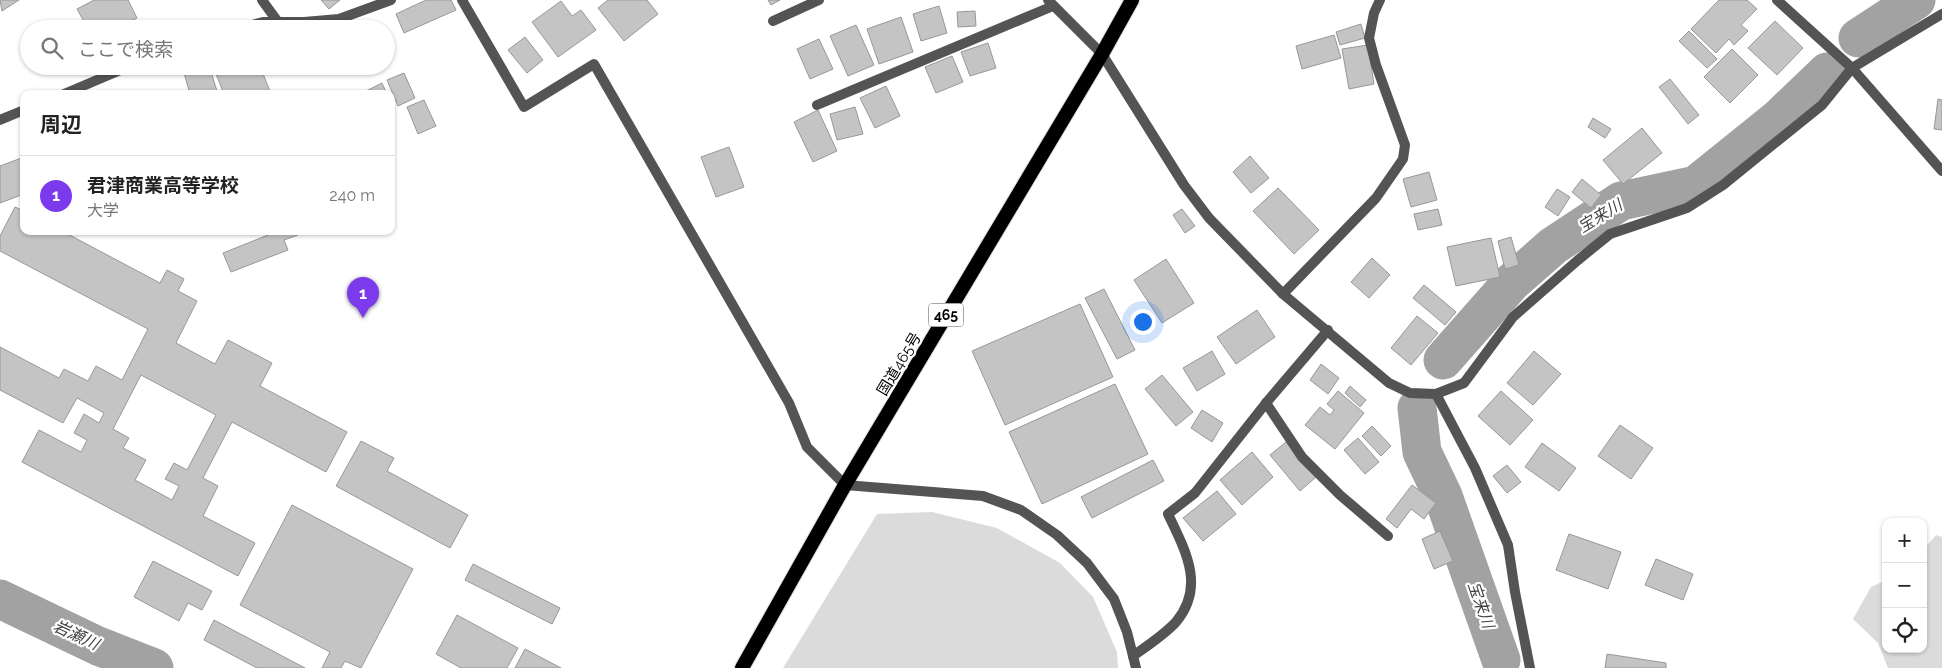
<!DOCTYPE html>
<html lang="ja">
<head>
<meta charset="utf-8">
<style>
  body { margin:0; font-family:Raleway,"Noto Sans JP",sans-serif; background:#f2f2f2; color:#222 }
  .controls { position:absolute; right:15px; bottom:15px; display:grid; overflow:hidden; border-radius:10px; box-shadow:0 1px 4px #0004 }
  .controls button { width:45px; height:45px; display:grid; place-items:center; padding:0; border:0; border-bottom:1px solid #e0e0e0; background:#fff; color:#222; font:25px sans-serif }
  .you { position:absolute; left:1142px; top:321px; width:18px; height:18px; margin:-12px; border:4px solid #fff; border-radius:50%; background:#1a73e8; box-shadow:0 0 0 8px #1a73e833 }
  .badge { display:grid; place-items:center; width:32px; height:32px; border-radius:50%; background:#7c3aed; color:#fff; font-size:16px; font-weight:700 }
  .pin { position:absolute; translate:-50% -41px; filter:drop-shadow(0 1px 2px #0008) }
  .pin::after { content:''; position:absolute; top:26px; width:18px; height:15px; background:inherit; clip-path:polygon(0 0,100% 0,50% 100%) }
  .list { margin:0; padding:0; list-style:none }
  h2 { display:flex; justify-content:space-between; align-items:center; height:65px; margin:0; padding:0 20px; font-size:21px }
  h2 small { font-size:16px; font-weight:400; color:#767676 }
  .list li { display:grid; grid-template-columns:32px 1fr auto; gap:15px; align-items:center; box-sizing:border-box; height:80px; padding:0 20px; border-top:1px solid #e0e0e0 }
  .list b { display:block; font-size:19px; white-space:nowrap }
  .list p { margin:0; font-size:16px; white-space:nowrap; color:#767676 }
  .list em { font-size:16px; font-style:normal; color:#767676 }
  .icon { flex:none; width:28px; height:28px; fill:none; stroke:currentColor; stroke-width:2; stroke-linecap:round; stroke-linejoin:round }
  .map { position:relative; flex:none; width:1942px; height:668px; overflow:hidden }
  .search { position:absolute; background:#fff; box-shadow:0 1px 4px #0004; left:20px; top:20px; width:375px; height:55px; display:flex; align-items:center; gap:12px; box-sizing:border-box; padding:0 18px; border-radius:28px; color:#767676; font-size:19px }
  .panel { position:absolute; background:#fff; box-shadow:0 1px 4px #0004; left:20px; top:90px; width:375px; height:145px; border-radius:10px }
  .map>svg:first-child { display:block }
</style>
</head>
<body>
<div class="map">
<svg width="1942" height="668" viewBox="0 0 1942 668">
  <rect width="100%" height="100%" fill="#fff"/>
  <g fill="#dbdbdb">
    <polygon points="932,512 997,528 1060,563 1093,597 1117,652 1118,668 783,668 877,514"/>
    <polygon points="1936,535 1942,537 1942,668 1888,668 1878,643 1853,619 1871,587 1886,580 1886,649 1923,649 1923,550"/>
  </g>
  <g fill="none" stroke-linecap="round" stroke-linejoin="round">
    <g stroke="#a2a2a2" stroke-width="39">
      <polyline points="1858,38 1916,0"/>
      <polyline points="1443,360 1511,283 1553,246 1621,201 1696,185 1778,119 1827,72"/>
      <polyline points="1417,408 1422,452 1443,496 1501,660"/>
      <polyline points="0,599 98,646 154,668"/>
    </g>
  </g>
  <g fill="#c4c4c4" stroke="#989898" fill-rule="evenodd">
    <polygon points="0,0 19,0 2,11"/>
    <polygon points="94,0 128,0 137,18 116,29 88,29 77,9"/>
    <polygon points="321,0 340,0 329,9"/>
    <polygon points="426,0 451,0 456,10 404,33 396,14"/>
    <polygon points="608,0 647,0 658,14 624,41 598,8"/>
    <polygon points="768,0 780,0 771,5"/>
    <polygon points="1719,0 1747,0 1757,9 1741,25 1748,31 1734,45 1729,39 1716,53 1691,29"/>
    <polygon points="561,1 572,16 581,10 596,30 558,57 532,22"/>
    <polygon points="939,6 947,33 921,41 913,14"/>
    <polygon points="975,11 976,26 958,27 957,12"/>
    <polygon points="901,17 913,52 879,64 867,29"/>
    <polygon points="1775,21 1803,48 1777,75 1748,48"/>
    <polygon points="1361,24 1365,38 1340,45 1336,32"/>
    <polygon points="856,25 874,65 848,76 830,36"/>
    <polygon points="1689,31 1717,59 1707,68 1679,41"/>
    <polygon points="1334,35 1341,58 1302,69 1296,46"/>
    <polygon points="525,37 543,60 527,73 508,50"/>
    <polygon points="819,39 833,69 810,79 797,49"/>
    <polygon points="988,43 996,68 970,76 961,52"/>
    <polygon points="1368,45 1374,84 1349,89 1342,49"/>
    <polygon points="1732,49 1758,75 1730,103 1704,77"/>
    <polygon points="952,56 963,82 936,93 925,67"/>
    <polygon points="182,66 219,66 220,70 211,72 217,91 208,94 190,94"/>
    <polygon points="234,66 260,66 271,94 224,94 216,74"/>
    <polygon points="341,66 356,66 343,70"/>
    <polygon points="404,73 415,98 398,106 387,80"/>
    <polygon points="1670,79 1699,115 1688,124 1659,87"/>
    <polygon points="382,83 387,94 363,94 362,93"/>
    <polygon points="886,86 900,116 875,128 860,98"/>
    <polygon points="1938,99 1942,100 1942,130 1934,129"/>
    <polygon points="424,100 436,126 418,134 407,107"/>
    <polygon points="855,107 863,134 837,140 830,114"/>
    <polygon points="818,110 837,151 813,162 794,122"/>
    <polygon points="1593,118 1611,129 1605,138 1588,127"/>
    <polygon points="1642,128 1662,153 1623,184 1603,160"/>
    <polygon points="729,147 744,187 716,197 701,157"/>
    <polygon points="1250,156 1269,178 1251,193 1233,172"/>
    <polygon points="24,157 24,194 0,203 0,166"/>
    <polygon points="1429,172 1437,200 1411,207 1403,179"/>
    <polygon points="1582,179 1601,195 1591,208 1572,192"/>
    <polygon points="1278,188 1319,230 1294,254 1253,211"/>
    <polygon points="1557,189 1570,197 1558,216 1545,207"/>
    <path d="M15 207 24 211V231H62L160 283 167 270 184 279 178 291 197 301 176 343 215 364 228 340 272 363 260 386 347 432 326 472 232 422 203 478 218 486 203 516 255 543 238 576 22 462 39 430 81 452 87 440 74 433 84 414 99 423 104 413 77 398 63 423 0 390V347L59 378 64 369 88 381 96 366 122 380 148 329 0 251V236ZM141 375 216 415 187 470 174 463 165 479 179 486 172 500 135 480 146 460 123 448 129 438 113 429Z"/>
    <polygon points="1182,209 1195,226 1185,233 1173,215"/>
    <polygon points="1438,209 1442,225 1418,230 1414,214"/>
    <polygon points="278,231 297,231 298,235 284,240 288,250 231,272 223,253"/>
    <polygon points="1511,237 1519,265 1505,269 1498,241"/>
    <polygon points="1491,238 1500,277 1456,286 1447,247"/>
    <polygon points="1372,258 1390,275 1369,298 1351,282"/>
    <polygon points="1166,259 1194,303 1162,323 1134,280"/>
    <polygon points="365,285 368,296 361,298 358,286"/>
    <polygon points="1424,285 1456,312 1445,325 1413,298"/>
    <polygon points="1104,289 1135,350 1117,359 1085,298"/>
    <polygon points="1080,304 1113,377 1005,425 972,351"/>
    <polygon points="1257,310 1275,337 1236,364 1217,337"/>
    <polygon points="1417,316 1438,333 1411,365 1391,348"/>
    <polygon points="1212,351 1225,374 1197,391 1183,368"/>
    <polygon points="1534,351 1561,374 1533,405 1507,383"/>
    <polygon points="1321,364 1339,378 1328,394 1310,380"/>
    <polygon points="1162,375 1193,412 1176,426 1145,389"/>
    <polygon points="1115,384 1148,454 1042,504 1009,432"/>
    <polygon points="1350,386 1366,400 1360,407 1345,393"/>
    <polygon points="1338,391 1364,413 1335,449 1305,425 1320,407 1330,415 1334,410 1327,404"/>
    <polygon points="1501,391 1533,420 1510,445 1478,416"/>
    <polygon points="1202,410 1223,423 1212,442 1191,428"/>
    <polygon points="1620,425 1653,448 1631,479 1598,456"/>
    <polygon points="1372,426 1391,446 1381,456 1362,436"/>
    <polygon points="1358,438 1379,462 1365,474 1344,450"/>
    <polygon points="361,441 394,458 387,471 468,515 450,548 336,486"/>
    <polygon points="1286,442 1316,477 1300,491 1270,455"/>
    <polygon points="1542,443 1576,468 1559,491 1525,467"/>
    <polygon points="1252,452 1273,477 1242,505 1220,480"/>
    <polygon points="1153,460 1164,481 1092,518 1081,497"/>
    <polygon points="1507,465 1521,482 1507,493 1493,476"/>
    <polygon points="1412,485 1436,503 1424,519 1411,509 1397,528 1386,519"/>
    <polygon points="1217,491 1236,514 1203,541 1183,518"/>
    <polygon points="292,505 413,569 361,668 345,661 341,668 322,668 330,652 240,605"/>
    <polygon points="1440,531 1453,561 1434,569 1422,539"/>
    <polygon points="1569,534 1621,552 1608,589 1556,570"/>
    <polygon points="1656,559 1693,574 1683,600 1645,585"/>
    <polygon points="153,561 212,591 202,610 188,603 179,621 134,597"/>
    <polygon points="473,564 560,608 552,624 465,580"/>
    <polygon points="457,615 518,648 507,668 461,668 436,654"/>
    <polygon points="214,620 305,668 257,668 204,640"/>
    <polygon points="525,649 561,668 515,668"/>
    <polygon points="1607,654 1666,663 1666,668 1605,668"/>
  </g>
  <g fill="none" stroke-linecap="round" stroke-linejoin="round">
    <defs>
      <polyline id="trunk" points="742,668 845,485 1102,54 1132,0"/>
    </defs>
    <use href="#trunk" stroke="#dbdbdb" stroke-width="16"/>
    <g stroke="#545454" stroke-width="10">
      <polyline points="262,0 278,22"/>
      <polyline points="462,0 524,107 594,64 789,403 807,447 845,485 983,496 1021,510 1057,535 1087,563 1114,599 1127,632 1136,668"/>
      <polyline points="1048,0 1102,54 1184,185 1209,218 1283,294 1389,383 1410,393 1436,394 1464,383 1513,317 1578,260 1610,234 1687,208 1723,185 1822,105 1852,68"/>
      <polyline points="773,21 819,0"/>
      <polyline points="238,29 263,22 304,22 339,19 391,0"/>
      <polyline points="64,94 130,66"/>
      <polyline points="817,105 1053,6"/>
      <polyline points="0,120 24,110"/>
      <polyline points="1283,294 1376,198 1403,159 1405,145 1376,65 1369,38 1374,13 1380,0"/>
      <polyline points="1436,394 1475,468 1508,545 1515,592 1530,668"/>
      <polyline points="1266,403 1302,457 1340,495 1388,536"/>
      <path d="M1133 656C1147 646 1164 635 1176 622 1206 586 1185 550 1168 514L1195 493 1266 403 1328 330"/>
    </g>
    <g stroke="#545454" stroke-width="10">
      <polyline points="1777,0 1852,68 1942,171"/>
      <polyline points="1852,68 1942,14"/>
    </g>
    <use href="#trunk" stroke="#000" stroke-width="14"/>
  </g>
  <g text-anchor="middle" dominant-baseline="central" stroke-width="4.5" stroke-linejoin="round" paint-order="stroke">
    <rect fill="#fff" stroke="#4c4c4c" stroke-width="1" x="928.5" y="303.5" width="35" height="23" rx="4"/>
    <g font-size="14" font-weight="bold" fill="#000">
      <text x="946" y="315">465</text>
    </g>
    <g font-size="15" fill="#000" stroke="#fff">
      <text transform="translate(899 364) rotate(-59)">国道465号</text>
    </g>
    <g font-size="16" font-style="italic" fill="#434343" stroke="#fff">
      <text transform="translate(1600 216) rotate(-31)">宝来川</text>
      <text transform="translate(1481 605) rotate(71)">宝来川</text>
      <text transform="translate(76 635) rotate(25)">岩瀬川</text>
    </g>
  </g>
</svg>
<div class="controls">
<button>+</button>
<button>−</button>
<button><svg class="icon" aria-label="locate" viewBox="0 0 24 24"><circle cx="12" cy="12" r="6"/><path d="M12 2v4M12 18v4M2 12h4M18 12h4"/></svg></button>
</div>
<div class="you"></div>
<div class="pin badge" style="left:363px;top:318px">1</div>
<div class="search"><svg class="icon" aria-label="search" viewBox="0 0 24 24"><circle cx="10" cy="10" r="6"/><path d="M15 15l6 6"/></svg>ここで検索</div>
<section class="panel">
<h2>周辺<small></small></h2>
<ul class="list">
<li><span class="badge">1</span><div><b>君津商業高等学校</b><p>大学</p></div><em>240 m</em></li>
</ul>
</section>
</div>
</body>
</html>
